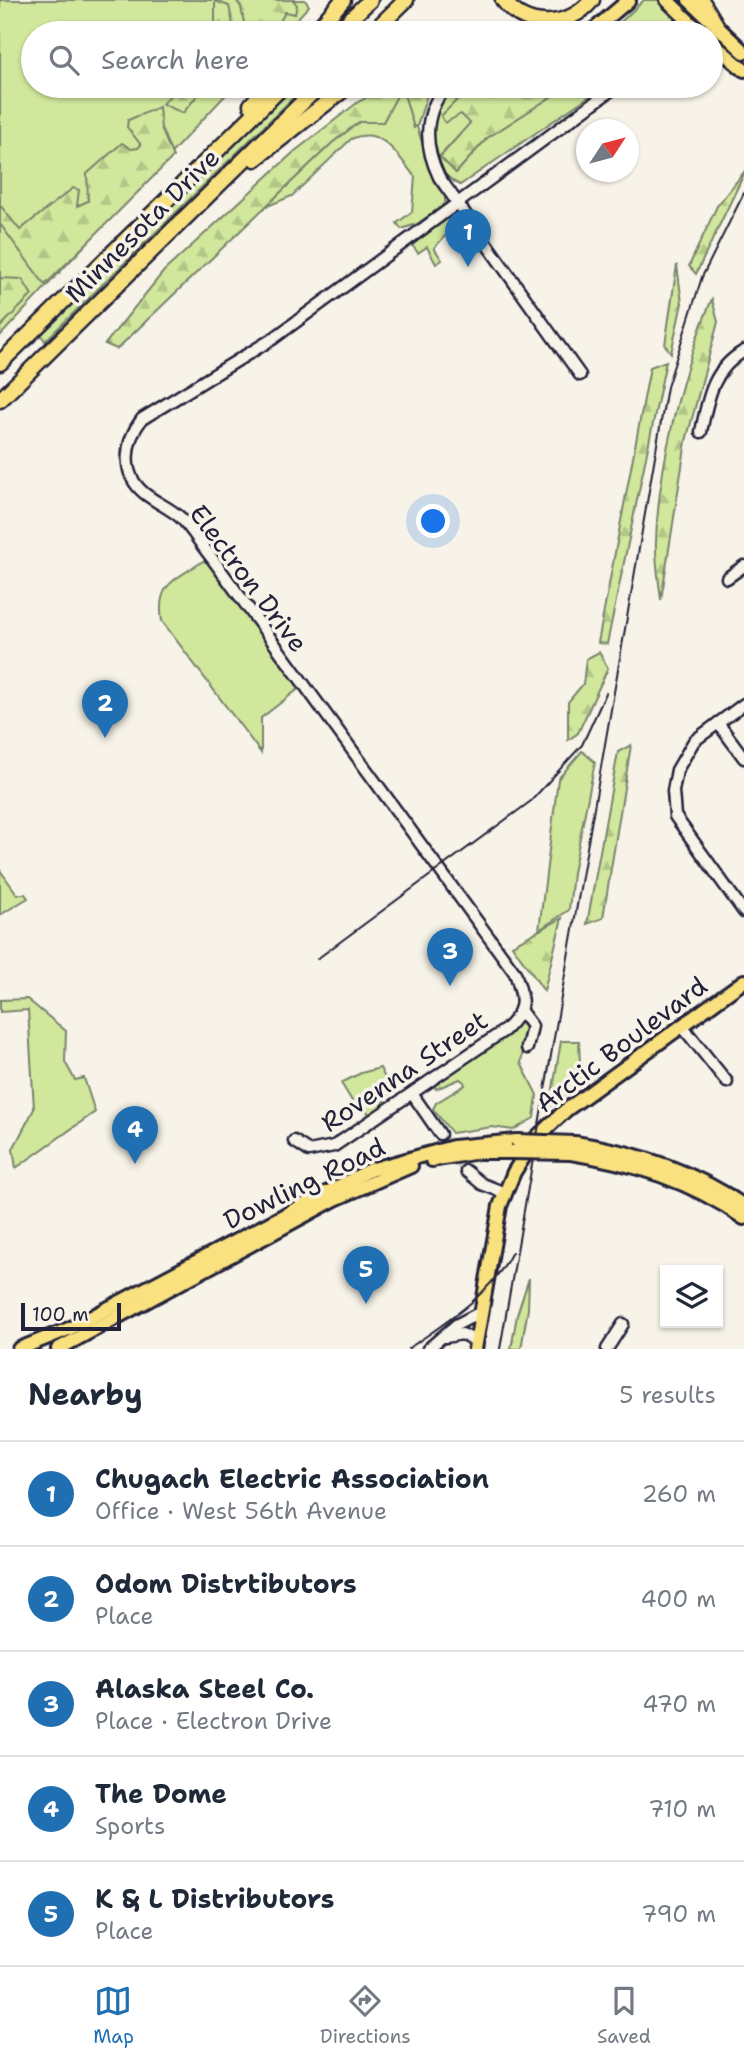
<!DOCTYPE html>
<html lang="en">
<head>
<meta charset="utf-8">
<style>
  body { margin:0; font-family:"Shantell Sans",sans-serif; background:#f6f6f7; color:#1f2937 }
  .controls { position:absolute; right:21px; bottom:21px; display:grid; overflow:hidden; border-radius:0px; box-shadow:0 2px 5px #0004 }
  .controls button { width:63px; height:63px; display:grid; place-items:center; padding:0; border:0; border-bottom:2px solid #e0e1e3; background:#fff; color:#1f2937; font:35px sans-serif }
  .compass { position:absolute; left:576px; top:119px; width:63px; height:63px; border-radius:50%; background:#fff; box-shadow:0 2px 5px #0004; rotate:54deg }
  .scale { position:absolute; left:21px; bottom:18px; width:100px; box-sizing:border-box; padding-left:7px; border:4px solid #22223b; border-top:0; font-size:19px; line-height:24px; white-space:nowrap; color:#22223b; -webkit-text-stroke:5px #f7f3e8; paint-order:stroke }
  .you { position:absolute; left:434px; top:522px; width:24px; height:24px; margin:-18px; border:5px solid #fff; border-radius:50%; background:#1a73e8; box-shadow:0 0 0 10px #1a73e833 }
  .badge { display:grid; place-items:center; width:46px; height:46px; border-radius:50%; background:#1f6fb2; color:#fff; font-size:23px; font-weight:700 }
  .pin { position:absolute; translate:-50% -58px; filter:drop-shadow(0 2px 4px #0008) }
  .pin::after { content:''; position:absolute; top:37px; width:24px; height:21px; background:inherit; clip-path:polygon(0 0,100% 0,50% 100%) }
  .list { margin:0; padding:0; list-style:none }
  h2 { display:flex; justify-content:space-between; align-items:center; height:91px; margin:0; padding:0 28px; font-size:30px }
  h2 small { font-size:23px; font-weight:400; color:#747a83 }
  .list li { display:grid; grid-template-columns:46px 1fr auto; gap:21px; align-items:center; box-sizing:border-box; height:105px; padding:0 28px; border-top:2px solid #e0e1e3 }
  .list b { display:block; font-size:26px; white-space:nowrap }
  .list p { margin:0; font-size:23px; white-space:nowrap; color:#747a83 }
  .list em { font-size:23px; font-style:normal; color:#747a83 }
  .icon { flex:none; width:38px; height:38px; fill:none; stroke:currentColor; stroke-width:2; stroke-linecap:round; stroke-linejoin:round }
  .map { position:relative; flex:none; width:744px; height:1349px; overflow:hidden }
  .search { position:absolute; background:#fff; box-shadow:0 2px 5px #0004; left:21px; right:21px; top:21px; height:77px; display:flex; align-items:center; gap:18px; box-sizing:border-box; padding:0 24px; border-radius:38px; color:#747a83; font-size:26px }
  .sheet { height:616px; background:#fff }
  nav { display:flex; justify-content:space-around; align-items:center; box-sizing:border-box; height:98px; border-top:2px solid #e0e1e3; background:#fff; font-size:19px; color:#747a83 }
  nav a { display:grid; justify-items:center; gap:4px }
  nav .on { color:#1f6fb2 }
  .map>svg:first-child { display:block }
</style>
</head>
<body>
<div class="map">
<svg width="744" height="1349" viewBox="0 0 744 1349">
  <defs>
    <pattern id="forest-firs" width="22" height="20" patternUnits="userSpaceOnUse" patternTransform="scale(1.75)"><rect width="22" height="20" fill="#d0e79c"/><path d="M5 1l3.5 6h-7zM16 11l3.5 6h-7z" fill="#b2c687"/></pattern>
  </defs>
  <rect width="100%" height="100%" fill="#f7f3e8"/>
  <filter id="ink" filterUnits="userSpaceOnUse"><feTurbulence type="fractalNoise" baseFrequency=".0143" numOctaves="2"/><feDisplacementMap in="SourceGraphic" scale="14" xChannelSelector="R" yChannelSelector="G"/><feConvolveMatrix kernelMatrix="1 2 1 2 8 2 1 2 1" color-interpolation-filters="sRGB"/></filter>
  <g filter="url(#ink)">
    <g fill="#d0e79c" stroke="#79846c" stroke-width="2">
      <polygon points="0,0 305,0 309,6 284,33 33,33 33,86 234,86 0,336"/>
      <polygon points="644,0 658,0 674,17 672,33 609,33"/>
      <polygon points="294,86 305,86 45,341 41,335"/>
      <path d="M452 86H506L466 91 461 114 471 123 440 156 456 173 487 138 568 86H604L460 185C421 166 429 115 452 86Z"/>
      <path d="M399 91 405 97 414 127 417 126 434 182 445 197V204L417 224 401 229 397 223 412 212 415 177C398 156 382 125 351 139L292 196 265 207 332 143 359 122H383Z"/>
      <polygon points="455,213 463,225 445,236 434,248 442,260 436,264 427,247 418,253 412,245"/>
      <path d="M203 561 214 565 301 687 261 718V753L162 621C156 583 174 581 203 561Z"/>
      <polygon points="582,751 595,762 573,873 569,910 539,930 558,779"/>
      <polygon points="0,870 17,894 25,894 28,898 0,915"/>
      <polygon points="27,999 66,1031 65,1062 75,1080 84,1078 95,1112 16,1168 13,1149 34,1109 28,1010 0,1012 0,1000"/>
      <polygon points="519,1021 526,1029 521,1063 537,1095 534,1118 513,1130 492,1127 452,1133 433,1109 436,1103 465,1085 464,1082 460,1079 436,1089 433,1085 507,1034"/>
      <polygon points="561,1041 579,1041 580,1063 590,1076 550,1106"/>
      <polygon points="380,1068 391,1090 379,1109 370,1114 352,1101 341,1083 361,1073"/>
    </g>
    <g fill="url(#forest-firs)" stroke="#79846c" stroke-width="2">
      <polygon points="236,0 293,0 297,5 295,14 285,12 274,33 246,33 241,7"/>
      <polygon points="215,1 229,6 235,33 215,33"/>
      <polygon points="179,86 205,86 183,113 162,104"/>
      <polygon points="388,86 430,86 417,126 414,128 405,97 399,92 383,122 359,122 332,143 117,349 105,344 164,271 295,151 358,102"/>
      <polygon points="506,86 568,86 487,138 456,173 440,157 470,123 461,114 445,123 441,116 466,91"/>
      <polygon points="159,107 161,128 173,157 45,285 0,224 0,205 20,230 73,188 79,190 77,206 88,201 87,174 122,143 131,149 138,148 141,145 127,127 128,120"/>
      <polygon points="744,172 744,174 696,274 689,266 717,206"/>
      <polygon points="677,265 682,303 671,353 665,345"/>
      <polygon points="0,278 22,279 32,295 0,327"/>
      <path d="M712 299 718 322 686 441 661 600C659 581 655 560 656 541 658 468 683 366 712 299Z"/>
      <polygon points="666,361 607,644 598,643 650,367"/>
      <polygon points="599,652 608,668 578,733 568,740 568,702 583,684 586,659"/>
      <polygon points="631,745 603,918 587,924 618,752"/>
      <polygon points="562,918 544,991 512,945"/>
      <polygon points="529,1278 528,1309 521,1349 511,1349 517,1315"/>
    </g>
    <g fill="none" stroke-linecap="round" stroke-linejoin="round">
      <polyline stroke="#ccc9c5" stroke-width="10" stroke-dasharray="10 5" stroke-linecap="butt" points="440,1134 466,1171"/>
      <defs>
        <g id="minor">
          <path d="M446 86C423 114 424 146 439 177L580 375"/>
          <path d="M701 432C708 398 712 370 744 351"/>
          <polyline points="727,578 744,566"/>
          <polyline points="744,704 694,741 677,770 673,791 675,816 744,912"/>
          <polyline points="718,723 744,758"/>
          <polyline points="520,1010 532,1026 527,1048"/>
          <polyline points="682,1026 727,1082"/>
          <polyline points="413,1095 440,1134"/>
          <path d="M294 1141 309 1151 334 1146 505 1030C527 1009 524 1000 515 973L211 557C201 545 192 529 181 518 170 508 155 502 144 493 120 473 125 441 142 419L274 338 617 86"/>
          <polyline points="466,1171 482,1184 505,1193"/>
          <polyline points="446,1337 462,1334 476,1341"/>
          <polyline points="428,1349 456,1325 481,1312"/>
          <polyline points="607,1349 623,1324"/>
        </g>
        <g id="major">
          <polyline points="667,0 701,33"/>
          <polyline points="689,0 744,52"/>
          <polyline points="590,33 629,0"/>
          <polyline points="711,42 744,70"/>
          <path d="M575 1143C635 1152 693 1171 744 1206"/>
          <path d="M571 1153C634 1163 691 1181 744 1218"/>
          <polyline points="432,1160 479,1152 511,1152"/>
          <polyline points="19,1349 71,1328 370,1170 453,1147 517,1141"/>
          <polyline points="58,1349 335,1199 411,1166"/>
          <polyline points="475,1349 500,1206 514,1172 536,1138 566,1110 744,981"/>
        </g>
        <g id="highway">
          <path d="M503 0C526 30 568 29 592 0"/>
          <polyline points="701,0 718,28"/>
          <polyline points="314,33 343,0"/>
          <polyline points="336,33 370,0"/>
          <polyline points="372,33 406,0"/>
          <polyline points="251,105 268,86"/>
          <polyline points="255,159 348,86"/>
          <polyline points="0,363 283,86"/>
          <polyline points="0,400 319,86"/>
        </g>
      </defs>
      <use href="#minor" stroke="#22223b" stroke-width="15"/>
      <use href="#major" stroke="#22223b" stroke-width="18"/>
      <use href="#highway" stroke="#22223b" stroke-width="19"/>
      <use href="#minor" stroke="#f7f3e8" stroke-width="10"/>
      <use href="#major" stroke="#fae180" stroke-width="12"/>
      <use href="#highway" stroke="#fae180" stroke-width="14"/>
      <g stroke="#22223b" stroke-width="2">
        <polyline points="317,959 531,801 582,745 606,693"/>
        <path d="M408 1349C447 1321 490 1296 512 1252"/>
        <polyline points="500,1349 667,387 702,277 744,193"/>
      </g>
      <defs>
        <g id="major-bridge">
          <polyline points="517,1141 575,1143"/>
          <polyline points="511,1152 571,1153"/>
        </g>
      </defs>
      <use href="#major-bridge" stroke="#22223b" stroke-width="18" stroke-linecap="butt"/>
      <use href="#major-bridge" stroke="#fae180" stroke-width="12"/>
    </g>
  </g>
  <g text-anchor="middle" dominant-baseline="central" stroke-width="7" stroke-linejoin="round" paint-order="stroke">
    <g font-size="26" fill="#22223b" stroke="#f7f3e8">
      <text transform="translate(142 225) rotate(-45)">Minnesota Drive</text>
      <text transform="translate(249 578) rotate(53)">Electron Drive</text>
      <text transform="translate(621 1044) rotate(-37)">Arctic Boulevard</text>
      <text transform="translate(404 1071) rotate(-34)">Rovenna Street</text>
      <text transform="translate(304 1183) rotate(-26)">Dowling Road</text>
    </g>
  </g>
</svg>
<div class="controls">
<button><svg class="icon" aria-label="layers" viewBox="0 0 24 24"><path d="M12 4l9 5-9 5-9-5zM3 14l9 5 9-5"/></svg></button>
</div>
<svg class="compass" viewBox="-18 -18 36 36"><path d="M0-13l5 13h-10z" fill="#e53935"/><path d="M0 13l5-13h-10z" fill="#747a83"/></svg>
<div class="scale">100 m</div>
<div class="you"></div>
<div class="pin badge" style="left:468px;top:267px">1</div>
<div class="pin badge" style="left:105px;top:738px">2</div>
<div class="pin badge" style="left:450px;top:986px">3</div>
<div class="pin badge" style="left:135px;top:1164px">4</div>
<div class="pin badge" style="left:366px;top:1304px">5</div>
<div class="search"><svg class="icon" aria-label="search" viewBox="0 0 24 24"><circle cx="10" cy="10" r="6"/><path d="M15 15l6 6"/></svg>Search here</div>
</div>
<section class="sheet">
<h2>Nearby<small>5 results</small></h2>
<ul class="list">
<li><span class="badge">1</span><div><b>Chugach Electric Association</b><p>Office · West 56th Avenue</p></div><em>260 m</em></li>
<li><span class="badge">2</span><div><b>Odom Distrtibutors</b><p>Place</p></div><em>400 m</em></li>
<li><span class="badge">3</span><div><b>Alaska Steel Co.</b><p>Place · Electron Drive</p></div><em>470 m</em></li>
<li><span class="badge">4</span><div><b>The Dome</b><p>Sports</p></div><em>710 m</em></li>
<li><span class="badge">5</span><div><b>K &amp; L Distributors</b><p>Place</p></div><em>790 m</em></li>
</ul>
</section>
<nav>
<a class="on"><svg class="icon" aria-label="map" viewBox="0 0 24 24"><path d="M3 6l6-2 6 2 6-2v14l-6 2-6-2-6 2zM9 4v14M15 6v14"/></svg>Map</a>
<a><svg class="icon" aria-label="directions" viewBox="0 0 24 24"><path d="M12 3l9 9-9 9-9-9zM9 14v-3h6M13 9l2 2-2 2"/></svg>Directions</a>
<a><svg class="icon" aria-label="saved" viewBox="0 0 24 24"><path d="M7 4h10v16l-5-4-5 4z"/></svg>Saved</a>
</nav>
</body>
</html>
